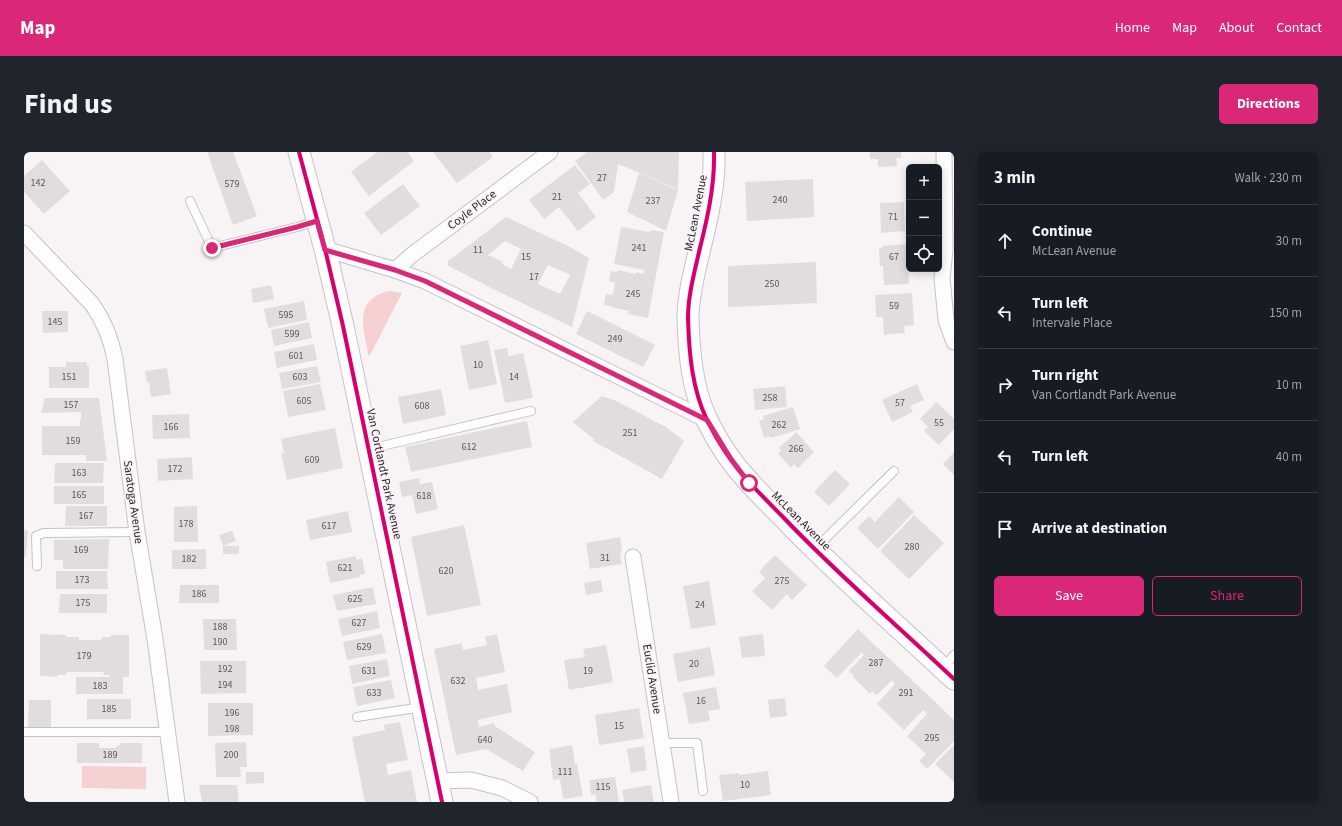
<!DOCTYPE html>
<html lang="en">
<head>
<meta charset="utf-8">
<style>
  body { margin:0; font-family:"Source Sans 3",sans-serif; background:#20242c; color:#f1f3f6 }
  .controls { position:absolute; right:12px; top:12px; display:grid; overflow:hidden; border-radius:6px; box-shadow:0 2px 10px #0003 }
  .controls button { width:36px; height:36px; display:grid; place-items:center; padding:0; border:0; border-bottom:1px solid #363941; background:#171b24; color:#f1f3f6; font:20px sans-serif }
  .stop { position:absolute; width:12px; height:12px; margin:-9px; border:3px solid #db2777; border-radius:50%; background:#fff }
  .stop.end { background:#db2777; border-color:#fff; box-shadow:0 1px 4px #0008 }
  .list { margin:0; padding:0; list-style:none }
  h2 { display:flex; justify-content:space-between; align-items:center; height:52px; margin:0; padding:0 16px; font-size:17px }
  h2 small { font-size:13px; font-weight:400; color:#9ea1a6 }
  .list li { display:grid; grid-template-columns:26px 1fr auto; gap:12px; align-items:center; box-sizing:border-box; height:72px; padding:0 16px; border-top:1px solid #363941 }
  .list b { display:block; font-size:15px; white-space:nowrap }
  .list p { margin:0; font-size:13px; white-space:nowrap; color:#9ea1a6 }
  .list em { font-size:13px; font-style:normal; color:#9ea1a6 }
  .actions { display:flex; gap:8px; padding:12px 16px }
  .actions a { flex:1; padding:9px 0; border:1px solid #db2777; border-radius:6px; text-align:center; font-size:14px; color:#db2777 }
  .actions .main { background:#db2777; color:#fff }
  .icon { flex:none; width:22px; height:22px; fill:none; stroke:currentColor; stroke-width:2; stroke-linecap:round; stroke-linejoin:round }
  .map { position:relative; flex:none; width:930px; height:650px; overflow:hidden; border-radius:6px }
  header { display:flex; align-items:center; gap:24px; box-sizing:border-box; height:56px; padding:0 20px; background:#db2777; color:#fff }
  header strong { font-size:19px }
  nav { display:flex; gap:22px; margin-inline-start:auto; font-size:14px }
  .intro { display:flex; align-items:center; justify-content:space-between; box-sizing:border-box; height:96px; padding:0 24px }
  h1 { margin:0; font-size:28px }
  .button { padding:10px 18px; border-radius:6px; background:#db2777; color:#fff; font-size:14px; font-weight:700 }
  main { display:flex; gap:24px; padding:0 24px }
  aside { flex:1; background:#171b24; border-radius:6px; box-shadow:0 2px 10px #0003 }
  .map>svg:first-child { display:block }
</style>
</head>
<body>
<header>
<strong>Map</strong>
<nav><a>Home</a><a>Map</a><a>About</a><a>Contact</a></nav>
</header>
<div class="intro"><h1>Find us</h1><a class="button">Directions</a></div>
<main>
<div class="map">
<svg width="930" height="650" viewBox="0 0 930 650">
  <rect width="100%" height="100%" fill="#f8f4f6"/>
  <g fill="#f5d0d1">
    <path d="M366 139 378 141 345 205C340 177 328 147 366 139Z"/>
    <polygon points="58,614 122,615 122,637 58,636"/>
  </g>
  <g fill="#e1ddde" fill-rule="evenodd">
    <polygon points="183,0 209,0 233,64 209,73"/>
    <polygon points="353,0 384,0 390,9 345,44 327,20"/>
    <polygon points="409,0 466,0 469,5 433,31"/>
    <polygon points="563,0 655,0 654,37 594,12 590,40 579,48 551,9"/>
    <polygon points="846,0 877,0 877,6 872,6 873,14 854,15 854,7 846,7"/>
    <polygon points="18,8 46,39 20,62 0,40 0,24"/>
    <polygon points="551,13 566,32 554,41 572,65 554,79 535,55 520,67 505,48"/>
    <polygon points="615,21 654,38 642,79 603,60"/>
    <polygon points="789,27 790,65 723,69 721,30"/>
    <polygon points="379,32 396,54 357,83 340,61"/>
    <polygon points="880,50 881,79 857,81 856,51"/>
    <path d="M482 65 546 95 565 106 548 175 467 136 423 113 424 109ZM481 89 497 97 487 117 478 112 479 110 464 103ZM524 113 546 123 536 142 514 132Z"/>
    <polygon points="597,75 626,80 627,78 640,80 624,166 604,162 605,159 587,155 587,154 580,153 582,142 589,143 591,131 585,129 587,119 593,120 594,118 612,122 612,120 619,122 620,118 590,112"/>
    <polygon points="883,92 885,132 860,133 859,114 856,114 855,96 859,96 858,94"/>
    <polygon points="792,110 793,151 704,155 704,114"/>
    <polygon points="247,133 250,147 229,151 227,137"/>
    <polygon points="888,141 890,173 880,174 881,181 860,183 859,165 852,165 851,143"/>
    <polygon points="280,149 283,168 244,176 240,157"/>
    <polygon points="18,159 44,159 44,180 19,181"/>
    <polygon points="563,159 631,193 619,215 552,182"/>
    <polygon points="285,170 288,186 250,194 247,178"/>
    <polygon points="464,188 473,232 445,238 436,194"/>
    <polygon points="290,192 293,208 253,216 250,200"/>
    <polygon points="483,196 485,204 499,201 509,246 481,251 470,198"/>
    <polygon points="42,210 63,210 63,214 65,214 65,236 25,236 25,215 42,215"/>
    <polygon points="293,214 297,230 258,237 255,221"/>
    <polygon points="143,216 147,242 127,245 125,230 123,231 121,219"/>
    <polygon points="296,232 302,258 264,265 259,239"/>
    <polygon points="893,232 900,248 886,254 889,260 868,270 858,248"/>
    <polygon points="761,234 763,255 731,258 729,237"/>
    <polygon points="417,237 422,263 379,272 374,245"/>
    <polygon points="578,244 592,249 642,275 660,289 638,327 569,289 570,287 549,270"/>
    <polygon points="21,246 75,246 83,309 62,309 62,303 18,303 18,274 56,274 56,267 57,267 57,260 17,261"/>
    <polygon points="912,250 930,267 930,277 915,293 900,279 904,275 896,267"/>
    <polygon points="769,255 776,277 747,286 746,284 740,286 735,269 740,267 739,264"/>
    <polygon points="165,262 166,286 129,287 128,263"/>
    <polygon points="503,269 508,295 387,320 381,295"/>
    <polygon points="311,276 319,316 263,328 257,301 260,301 257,287"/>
    <polygon points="772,280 790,300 774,316 770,312 767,316 754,302 757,298 755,296"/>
    <polygon points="930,300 930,323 919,312"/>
    <polygon points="168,305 169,327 134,329 133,307"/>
    <polygon points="31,311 80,311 79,331 30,331"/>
    <polygon points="811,318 826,332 805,354 790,340"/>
    <polygon points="395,326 396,332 408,330 414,357 392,362 388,343 378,345 375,330"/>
    <rect x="30" y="334" width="50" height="18"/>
    <polygon points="875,345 890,360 854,397 833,376 845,364 851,370"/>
    <polygon points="42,354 83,354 83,374 41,374"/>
    <polygon points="173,354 174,390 150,390 150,355"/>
    <polygon points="324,359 328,380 286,388 282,368"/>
    <polygon points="890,363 920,391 885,427 856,399"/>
    <polygon points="440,373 457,453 403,464 387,385"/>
    <polygon points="0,378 4,379 2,405 0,405"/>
    <polygon points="208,379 212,389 199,394 215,394 215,402 199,402 199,394 195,383"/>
    <polygon points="596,385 598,400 596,401 598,412 566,417 562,391"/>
    <polygon points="85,387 84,417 39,417 39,408 30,408 30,388"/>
    <polygon points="182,397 182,417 148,417 148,398"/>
    <polygon points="751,403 783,433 768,448 763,442 748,458 728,439 741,426 735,420 738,418 737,417"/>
    <polygon points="332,404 332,408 338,406 341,422 335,423 336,425 306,431 302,410"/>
    <polygon points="32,419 83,419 84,437 32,437"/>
    <polygon points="577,428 579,440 562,443 560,431"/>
    <polygon points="685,429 692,473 667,477 659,434"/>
    <polygon points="156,433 195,433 195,451 155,451"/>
    <polygon points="349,435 352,452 313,459 309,443"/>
    <polygon points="36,442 83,442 83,461 35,461"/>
    <polygon points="353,459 356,476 318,484 314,467"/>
    <polygon points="179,467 212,467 213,498 180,498"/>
    <polygon points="834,477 930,568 930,589 903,617 895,609 902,602 883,584 903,562 899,558 880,578 853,552 871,532 868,528 853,543 848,539 846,542 829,525 830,524 825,519 840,503 838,500 813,526 800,514"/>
    <polygon points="16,482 42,483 42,485 55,485 55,488 78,488 78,485 87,485 87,483 105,483 105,525 99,525 99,542 52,542 52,525 86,525 86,523 79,523 80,520 42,520 42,523 33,523 33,525 16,524"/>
    <polygon points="358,482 362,501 323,508 319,490"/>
    <polygon points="473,482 481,520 452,526 454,538 483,532 488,560 454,568 455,575 470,571 471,574 511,600 499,619 462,597 432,603 410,497 438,491 439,498 463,493 461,485"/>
    <polygon points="739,482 741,504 718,506 715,485"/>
    <polygon points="582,493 589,530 545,538 540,508 561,505 559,497"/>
    <polygon points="686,495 691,523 654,530 649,502"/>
    <polygon points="363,507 366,524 328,532 325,514"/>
    <polygon points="176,509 222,509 222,541 177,542"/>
    <polygon points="367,528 371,546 333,554 329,535"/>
    <polygon points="692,535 696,557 684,559 686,569 665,572 659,541"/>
    <polygon points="761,546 763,564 746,566 744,548"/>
    <rect x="63" y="547" width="44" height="20"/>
    <polygon points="5,548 27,548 27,576 4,576"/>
    <polygon points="184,551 229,551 229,583 184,584"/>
    <polygon points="615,556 620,586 575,593 571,563"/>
    <polygon points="376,570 384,608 362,612 364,623 387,618 393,650 341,650 328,585 361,578 360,573"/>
    <polygon points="222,590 223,615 216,615 217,625 192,625 191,591"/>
    <polygon points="53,591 75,591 75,596 92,596 92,594 97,593 97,591 118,591 118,611 53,611"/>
    <polygon points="548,593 551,612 553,612 559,644 539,647 536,627 529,628 525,597"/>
    <polygon points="930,593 930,630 911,612"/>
    <polygon points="620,594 623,618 607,621 603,597"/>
    <polygon points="744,619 747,643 699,649 695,623 715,621 715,623"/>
    <polygon points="222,620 240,620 240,631 222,632"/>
    <polygon points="591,625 595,650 573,650 571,642 567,643 565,628"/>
    <polygon points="175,633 213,633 215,650 178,650"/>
    <polygon points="627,633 630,650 600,650 598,638"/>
  </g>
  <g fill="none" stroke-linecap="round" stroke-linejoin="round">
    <defs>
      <g id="lane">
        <polyline points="166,49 188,96 273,75 293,69"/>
        <polyline points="345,297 507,259"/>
        <polyline points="791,397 870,319"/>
        <polyline points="13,414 12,384 20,381 113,380"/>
        <polyline points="919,516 930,503"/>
        <polyline points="333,565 398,555"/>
        <polyline points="0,580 144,580"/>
        <polyline points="638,591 673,591 679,639"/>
      </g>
      <g id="street">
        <polyline points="920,0 921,98 918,126 922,168 930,190"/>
        <path d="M0 81 68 152C80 169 87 186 91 207L113 380 131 487 153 650"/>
        <polyline points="301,97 371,118 401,129 683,268"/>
        <polyline points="371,118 389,102 526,0"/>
        <polyline points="609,405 647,650"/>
        <polyline points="414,629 447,628 478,636 506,650"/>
      </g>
      <g id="secondary">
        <polyline points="275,0 301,97 319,174 418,650"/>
        <path d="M690 0C691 34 683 68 675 100 670 122 664 144 664 166 665 201 668 237 683 268 694 291 709 313 726 331 737 343 748 354 759 365 813 422 873 473 930 527"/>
      </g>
    </defs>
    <use href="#lane" stroke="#c5c2c4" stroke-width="10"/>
    <use href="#street" stroke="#c5c2c4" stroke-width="17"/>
    <use href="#secondary" stroke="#c5c2c4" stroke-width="23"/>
    <use href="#lane" stroke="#fefdfe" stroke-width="8"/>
    <use href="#street" stroke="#fefdfe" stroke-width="15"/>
    <use href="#secondary" stroke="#fefdfe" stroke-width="21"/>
    <defs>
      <g id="cycleway">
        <polyline points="275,0 301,97 319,174 418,650"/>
        <path d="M690 0C691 34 683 68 675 100 670 122 664 144 664 166 665 201 668 237 683 268 694 291 709 313 726 331 737 343 748 354 759 365 813 422 873 473 930 527"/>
      </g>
    </defs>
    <use href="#cycleway" stroke="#faf2f6" stroke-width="6"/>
    <use href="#cycleway" stroke="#d6006c" stroke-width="4"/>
  </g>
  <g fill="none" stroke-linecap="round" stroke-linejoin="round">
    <polyline stroke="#db2777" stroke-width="5" points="188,96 273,75 293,69 301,98 371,118 401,129 683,268 707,307 725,331"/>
  </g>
  <g text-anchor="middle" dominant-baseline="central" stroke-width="4" stroke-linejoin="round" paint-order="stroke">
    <g font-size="10" fill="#5a5658">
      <text x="578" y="26">27</text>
      <text x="14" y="31">142</text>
      <text x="208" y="32">579</text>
      <text x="533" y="45">21</text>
      <text x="756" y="48">240</text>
      <text x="629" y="49">237</text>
      <text x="869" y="65">71</text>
      <text x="615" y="96">241</text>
      <text x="454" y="98">11</text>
      <text x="502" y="105">15</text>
      <text x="870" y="105">67</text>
      <text x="510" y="125">17</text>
      <text x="748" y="132">250</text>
      <text x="609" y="142">245</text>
      <text x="870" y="154">59</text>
      <text x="262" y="163">595</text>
      <text x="31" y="170">145</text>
      <text x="268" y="182">599</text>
      <text x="591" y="187">249</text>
      <text x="272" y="204">601</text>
      <text x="454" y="213">10</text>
      <text x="45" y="225">151</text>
      <text x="276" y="225">603</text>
      <text x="490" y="225">14</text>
      <text x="746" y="246">258</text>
      <text x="280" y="249">605</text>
      <text x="876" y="251">57</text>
      <text x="47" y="253">157</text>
      <text x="398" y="254">608</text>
      <text x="915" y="271">55</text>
      <text x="755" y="273">262</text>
      <text x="147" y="275">166</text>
      <text x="606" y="281">251</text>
      <text x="49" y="289">159</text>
      <text x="445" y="295">612</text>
      <text x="772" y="297">266</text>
      <text x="288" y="308">609</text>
      <text x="151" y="317">172</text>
      <text x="55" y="321">163</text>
      <text x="55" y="343">165</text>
      <text x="400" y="344">618</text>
      <text x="62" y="364">167</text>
      <text x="162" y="372">178</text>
      <text x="305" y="374">617</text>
      <text x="888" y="395">280</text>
      <text x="57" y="398">169</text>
      <text x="581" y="406">31</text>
      <text x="165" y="407">182</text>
      <text x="321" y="416">621</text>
      <text x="422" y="419">620</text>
      <text x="58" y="428">173</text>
      <text x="758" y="429">275</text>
      <text x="175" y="442">186</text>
      <text x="331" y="447">625</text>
      <text x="59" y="451">175</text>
      <text x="676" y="453">24</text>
      <text x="335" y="471">627</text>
      <text x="196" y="475">188</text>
      <text x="196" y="490">190</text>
      <text x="340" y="495">629</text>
      <text x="60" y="504">179</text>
      <text x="852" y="511">287</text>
      <text x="670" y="512">20</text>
      <text x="201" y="517">192</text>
      <text x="345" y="519">631</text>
      <text x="564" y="519">19</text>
      <text x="434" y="529">632</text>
      <text x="201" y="533">194</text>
      <text x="76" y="534">183</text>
      <text x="350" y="541">633</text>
      <text x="882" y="541">291</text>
      <text x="677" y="549">16</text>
      <text x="85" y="557">185</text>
      <text x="208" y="561">196</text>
      <text x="595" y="574">15</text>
      <text x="208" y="577">198</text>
      <text x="908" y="586">295</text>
      <text x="461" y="588">640</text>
      <text x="86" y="603">189</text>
      <text x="207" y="603">200</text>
      <text x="541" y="620">111</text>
      <text x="721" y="633">10</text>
      <text x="579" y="635">115</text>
    </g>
    <g font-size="12" fill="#2a2729" stroke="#faf2f6">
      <text transform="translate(448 58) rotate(-37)">Coyle Place</text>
      <text transform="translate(672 61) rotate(-79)">McLean Avenue</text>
      <text transform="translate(360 322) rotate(78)">Van Cortlandt Park Avenue</text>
      <text transform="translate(109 350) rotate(82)">Saratoga Avenue</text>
      <text transform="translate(777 369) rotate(45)">McLean Avenue</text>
      <text transform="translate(628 527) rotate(81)">Euclid Avenue</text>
    </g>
  </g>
</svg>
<div class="controls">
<button>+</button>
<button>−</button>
<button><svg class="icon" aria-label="locate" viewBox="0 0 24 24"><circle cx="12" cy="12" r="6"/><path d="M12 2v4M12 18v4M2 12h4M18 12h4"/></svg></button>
</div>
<div class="stop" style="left:725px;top:331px"></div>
<div class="stop end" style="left:188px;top:96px"></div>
</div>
<aside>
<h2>3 min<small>Walk · 230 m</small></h2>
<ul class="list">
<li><svg class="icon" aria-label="ahead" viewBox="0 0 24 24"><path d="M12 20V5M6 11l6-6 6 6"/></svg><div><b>Continue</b><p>McLean Avenue</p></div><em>30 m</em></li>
<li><svg class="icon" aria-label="left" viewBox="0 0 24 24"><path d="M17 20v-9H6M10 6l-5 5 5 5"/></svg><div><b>Turn left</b><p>Intervale Place</p></div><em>150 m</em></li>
<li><svg class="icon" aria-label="right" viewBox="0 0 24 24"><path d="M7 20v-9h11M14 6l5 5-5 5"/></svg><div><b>Turn right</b><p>Van Cortlandt Park Avenue</p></div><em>10 m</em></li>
<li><svg class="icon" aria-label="left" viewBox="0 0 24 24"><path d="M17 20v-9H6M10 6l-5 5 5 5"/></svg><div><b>Turn left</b></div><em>40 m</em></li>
<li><svg class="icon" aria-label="arrive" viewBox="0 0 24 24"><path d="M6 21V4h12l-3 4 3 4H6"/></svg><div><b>Arrive at destination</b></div></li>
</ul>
<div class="actions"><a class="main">Save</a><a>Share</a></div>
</aside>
</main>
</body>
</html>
